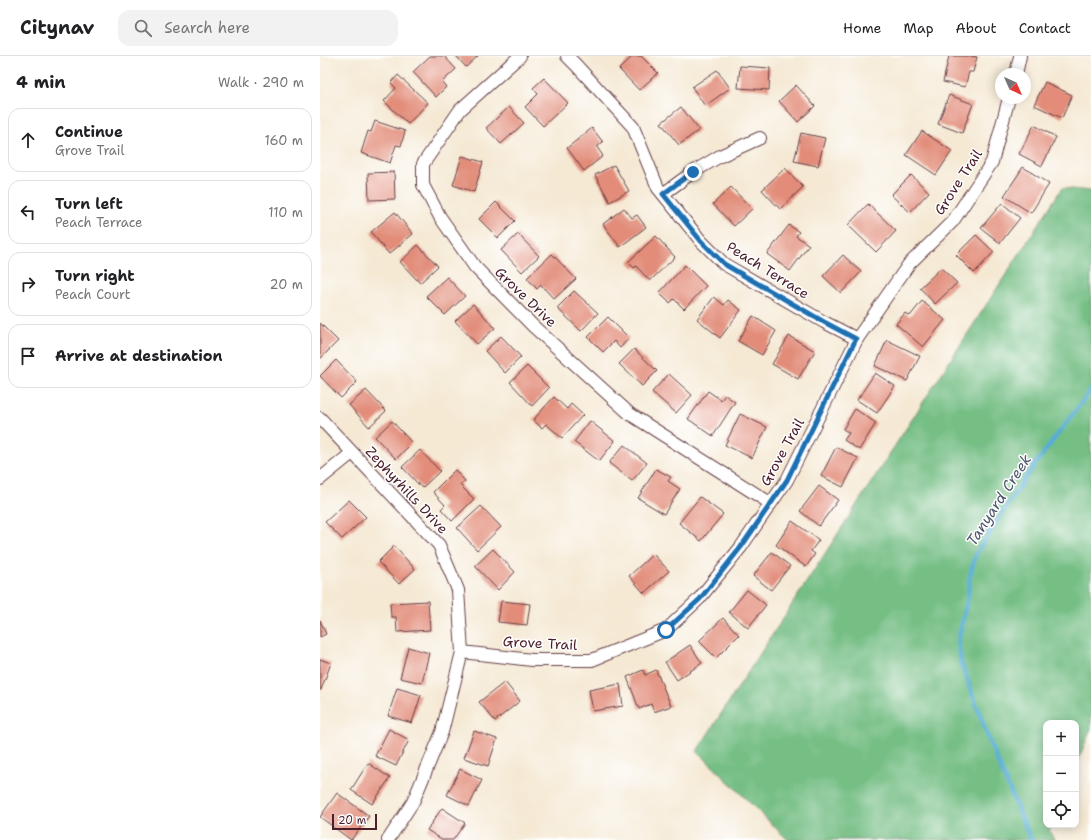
<!DOCTYPE html>
<html lang="en">
<head>
<meta charset="utf-8">
<style>
  body { margin:0; font-family:"Shantell Sans",sans-serif; background:#f2f2f2; color:#202124 }
  .controls { position:absolute; right:12px; bottom:12px; display:grid; overflow:hidden; border-radius:8px; box-shadow:0 2px 10px #0003 }
  .controls button { width:36px; height:36px; display:grid; place-items:center; padding:0; border:0; border-bottom:1px solid #e0e0e0; background:#fff; color:#202124; font:20px sans-serif }
  .compass { position:absolute; left:675px; top:12px; width:36px; height:36px; border-radius:50%; background:#fff; box-shadow:0 2px 10px #0003; rotate:135deg }
  .scale { position:absolute; left:12px; bottom:10px; width:45px; box-sizing:border-box; padding-left:4px; border:2px solid #4a1f2b; border-top:0; font-size:11px; line-height:14px; white-space:nowrap; color:#4a1f2b; -webkit-text-stroke:3px #fff; paint-order:stroke }
  .stop { position:absolute; width:12px; height:12px; margin:-9px; border:3px solid #1f6fb2; border-radius:50%; background:#fff }
  .stop.end { background:#1f6fb2; border-color:#fff; box-shadow:0 1px 4px #0008 }
  .list { margin:0; padding:0; list-style:none }
  h2 { display:flex; justify-content:space-between; align-items:center; height:52px; margin:0; padding:0 16px; font-size:17px }
  h2 small { font-size:13px; font-weight:400; color:#757577 }
  .list li { display:grid; grid-template-columns:26px 1fr auto; gap:12px; align-items:center; box-sizing:border-box; height:64px; margin:0 8px 8px; padding:0 8px; border:1px solid #e0e0e0; border-radius:12px }
  .list b { display:block; font-size:15px; white-space:nowrap }
  .list p { margin:0; font-size:13px; white-space:nowrap; color:#757577 }
  .list em { font-size:13px; font-style:normal; color:#757577 }
  .icon { flex:none; width:22px; height:22px; fill:none; stroke:currentColor; stroke-width:2; stroke-linecap:round; stroke-linejoin:round }
  .map { position:relative; flex:none; width:771px; height:784px; overflow:hidden }
  header { display:flex; align-items:center; gap:24px; box-sizing:border-box; height:56px; padding:0 20px; background:#fff; border-bottom:1px solid #e0e0e0 }
  header strong { font-size:19px }
  nav { display:flex; gap:22px; margin-inline-start:auto; font-size:14px }
  .search { width:280px; height:36px; background:#f2f2f2; display:flex; align-items:center; gap:10px; box-sizing:border-box; padding:0 14px; border-radius:12px; color:#757577; font-size:15px }
  main { display:flex }
  aside { flex:1; background:#fff }
  .map>svg:first-child { display:block }
</style>
</head>
<body>
<header>
<strong>Citynav</strong>
<div class="search"><svg class="icon" aria-label="search" viewBox="0 0 24 24"><circle cx="10" cy="10" r="6"/><path d="M15 15l6 6"/></svg>Search here</div>
<nav><a>Home</a><a>Map</a><a>About</a><a>Contact</a></nav>
</header>
<main>
<aside>
<h2>4 min<small>Walk · 290 m</small></h2>
<ul class="list">
<li><svg class="icon" aria-label="ahead" viewBox="0 0 24 24"><path d="M12 20V5M6 11l6-6 6 6"/></svg><div><b>Continue</b><p>Grove Trail</p></div><em>160 m</em></li>
<li><svg class="icon" aria-label="left" viewBox="0 0 24 24"><path d="M17 20v-9H6M10 6l-5 5 5 5"/></svg><div><b>Turn left</b><p>Peach Terrace</p></div><em>110 m</em></li>
<li><svg class="icon" aria-label="right" viewBox="0 0 24 24"><path d="M7 20v-9h11M14 6l5 5-5 5"/></svg><div><b>Turn right</b><p>Peach Court</p></div><em>20 m</em></li>
<li><svg class="icon" aria-label="arrive" viewBox="0 0 24 24"><path d="M6 21V4h12l-3 4 3 4H6"/></svg><div><b>Arrive at destination</b></div></li>
</ul>
</aside>
<div class="map">
<svg width="771" height="784" viewBox="0 0 771 784">
  <rect width="100%" height="100%" fill="#fff"/>
  <filter id="ink" filterUnits="userSpaceOnUse"><feTurbulence type="fractalNoise" baseFrequency=".025" numOctaves="2"/><feDisplacementMap in="SourceGraphic" scale="8" xChannelSelector="R" yChannelSelector="G"/><feConvolveMatrix kernelMatrix="1 2 1 2 8 2 1 2 1" color-interpolation-filters="sRGB"/></filter>
  <filter id="wash" filterUnits="userSpaceOnUse"><feTurbulence type="fractalNoise" baseFrequency=".012" numOctaves="4" result="noise"/><feDisplacementMap in="SourceGraphic" scale="16" xChannelSelector="R" yChannelSelector="G"/><feGaussianBlur stdDeviation="0.9" result="paint"/><feColorMatrix in="noise" values="0 0 0 0 0 0 0 0 0 0 0 0 0 0 0 0 0 1.4 0 .05"/><feComposite in="paint" operator="in"/></filter>
  <g filter="url(#wash)">
    <rect width="100%" height="100%" fill="#f5e9d4"/>
    <polygon fill="#75be84" stroke="#606e58" points="742,132 771,135 771,673 756,709 756,667 726,667 726,769 732,769 729,775 735,784 468,784 377,695"/>
    <g fill="none" stroke-linecap="round" stroke-linejoin="round">
      <polyline stroke="#56add3" stroke-width="4.5" points="711,784 672,692 641,607 638,585 648,541 650,519 656,498 705,422 771,334"/>
    </g>
    <g id="blocks">
      <g fill="#e28c79">
        <polygon points="110,0 124,0 136,13 122,26 126,31 116,41 93,16"/>
        <polygon points="136,0 158,0 146,11"/>
        <polygon points="313,0 321,0 338,17 319,34 299,13"/>
        <polygon points="629,0 651,0 657,1 653,16 649,16 645,31 623,26"/>
        <polygon points="420,10 450,12 449,34 418,32"/>
        <polygon points="397,14 410,32 385,50 372,31"/>
        <polygon points="78,19 108,47 88,68 64,45 76,32 71,27"/>
        <polygon points="224,22 248,47 223,70 205,51 218,38 213,32"/>
        <polygon points="725,26 752,39 742,62 714,49"/>
        <polygon points="476,29 495,50 478,66 459,45"/>
        <polygon points="629,39 653,48 642,77 618,68"/>
        <polygon points="189,51 204,67 181,88 166,72"/>
        <polygon points="361,51 379,74 359,89 341,67"/>
        <polygon points="55,65 85,75 81,90 76,89 70,107 41,97 48,75 51,76"/>
        <polygon points="714,69 736,81 722,110 699,98"/>
        <polygon points="272,72 283,86 277,91 283,100 264,115 247,92"/>
        <polygon points="602,75 632,95 616,119 586,99"/>
        <polygon points="481,77 505,82 498,110 474,105"/>
        <polygon points="142,100 163,106 154,136 133,129"/>
        <polygon points="294,109 309,135 290,146 275,119"/>
        <polygon points="703,111 729,128 711,157 684,140"/>
        <polygon points="465,112 483,131 460,153 442,134"/>
        <polygon points="74,116 75,143 49,144 48,117"/>
        <polygon points="591,119 609,136 590,156 571,139"/>
        <polygon points="411,131 432,153 414,170 393,148"/>
        <polygon points="176,146 195,165 178,182 159,163"/>
        <polygon points="682,147 700,162 680,187 661,172"/>
        <polygon points="548,148 576,175 556,196 528,169"/>
        <polygon points="304,152 312,162 317,159 326,171 300,191 283,168"/>
        <polygon points="75,156 93,178 69,198 51,176"/>
        <polygon points="469,169 479,176 476,180 489,189 470,215 447,198"/>
        <polygon points="198,178 219,200 202,216 181,194"/>
        <polygon points="656,179 674,196 654,217 636,199"/>
        <polygon points="336,180 355,201 330,225 316,210 314,212 308,206"/>
        <polygon points="98,189 118,210 100,227 80,206"/>
        <polygon points="232,198 256,223 234,243 221,229 217,233 207,222"/>
        <polygon points="523,199 541,216 521,237 503,220"/>
        <polygon points="365,209 386,230 364,253 354,243 350,247 339,237"/>
        <polygon points="621,212 637,227 615,248 600,232"/>
        <polygon points="127,221 145,240 125,259 106,240"/>
        <polygon points="254,235 278,257 261,275 237,252"/>
        <polygon points="394,241 404,249 408,244 421,254 400,282 377,263"/>
        <polygon points="602,245 625,264 603,291 576,268 585,257 590,260"/>
        <polygon points="153,248 175,272 157,288 135,265"/>
        <polygon points="433,260 456,275 442,299 418,285"/>
        <polygon points="288,261 309,282 300,292 294,285 283,296 268,281"/>
        <polygon points="0,267 18,285 0,303"/>
        <polygon points="181,280 201,301 185,317 165,295"/>
        <polygon points="469,280 495,295 478,323 452,308"/>
        <polygon points="567,284 600,300 587,325 555,310"/>
        <polygon points="314,293 337,315 322,330 299,308"/>
        <polygon points="16,304 37,326 21,342 0,320"/>
        <polygon points="207,310 229,332 212,350 190,326"/>
        <polygon points="555,317 575,330 557,357 537,344"/>
        <polygon points="349,318 372,339 356,357 332,336"/>
        <polygon points="46,334 66,355 49,371 29,349"/>
        <polygon points="388,335 401,344 405,339 415,346 393,380 368,363"/>
        <polygon points="234,341 247,353 251,348 263,359 242,382 226,368 222,372 213,364"/>
        <polygon points="535,353 556,367 539,394 524,384 529,377 523,373"/>
        <polygon points="420,358 447,371 432,402 405,389"/>
        <polygon points="72,365 92,387 76,403 55,381"/>
        <polygon points="270,365 295,385 279,405 254,386"/>
        <polygon points="304,389 327,407 312,425 289,407"/>
        <polygon points="516,391 538,402 523,431 501,420"/>
        <polygon points="100,394 120,415 102,432 82,411"/>
        <polygon points="336,413 351,421 348,425 360,433 344,458 318,442"/>
        <polygon points="135,414 145,425 140,429 154,443 132,465 121,453 125,449 113,436"/>
        <polygon points="499,430 518,444 499,470 480,455"/>
        <polygon points="380,441 403,458 381,485 359,467"/>
        <polygon points="29,444 46,461 22,483 5,466"/>
        <polygon points="161,450 181,471 157,494 137,472"/>
        <polygon points="472,465 499,484 491,495 495,498 486,511 456,489"/>
        <polygon points="74,490 95,513 79,528 58,506"/>
        <polygon points="173,493 195,516 178,534 155,510"/>
        <polygon points="452,496 470,510 451,534 433,520"/>
        <polygon points="333,498 349,515 324,537 309,520"/>
        <polygon points="427,534 446,549 428,572 409,556"/>
        <polygon points="108,545 110,574 77,576 76,561 71,561 70,547"/>
        <polygon points="181,545 210,548 207,569 178,566"/>
        <polygon points="403,562 419,579 396,602 379,585"/>
        <polygon points="0,564 6,578 0,581"/>
        <polygon points="370,589 382,607 357,624 345,606"/>
        <polygon points="88,591 109,597 102,627 80,622"/>
        <polygon points="0,603 11,607 1,634 0,634"/>
        <polygon points="323,614 325,619 336,614 351,650 334,656 331,648 319,653 307,621"/>
        <polygon points="185,626 200,645 175,665 159,646"/>
        <polygon points="300,628 303,650 273,655 269,634"/>
        <polygon points="77,632 101,639 92,667 68,660"/>
        <polygon points="69,673 89,684 76,710 55,700"/>
        <polygon points="154,675 177,683 168,710 144,702"/>
        <polygon points="48,707 70,722 52,748 31,734"/>
        <polygon points="140,713 162,724 149,750 127,739"/>
        <polygon points="17,737 49,760 31,784 0,761"/>
        <polygon points="122,752 145,767 133,784 123,784 107,774"/>
      </g>
    </g>
  </g>
  <g filter="url(#ink)">
    <use href="#blocks" fill-opacity="0" stroke="#643d44" stroke-width="1"/>
    <g fill="none" stroke-linecap="round" stroke-linejoin="round">
      <defs>
        <g id="street">
          <polyline points="200,0 140,54 103,108 103,129 120,161 155,211 213,270 310,358 450,447"/>
          <polyline points="247,0 256,9 313,71 338,132 381,185 404,208 504,266 537,283"/>
          <polyline points="696,18 700,0"/>
          <polyline points="343,138 373,116 400,100 440,82"/>
          <polyline points="0,362 119,489 138,534 142,596 122,676 93,746 68,784"/>
          <polyline points="0,423 32,397"/>
          <polyline points="142,596 212,604 272,604 346,574 379,543 421,491 467,424 537,283 589,208 633,165 672,106 689,42"/>
        </g>
      </defs>
      <use href="#street" stroke="#643d44" stroke-width="14"/>
      <use href="#street" stroke="#fff" stroke-width="12"/>
    </g>
  </g>
  <g fill="none" stroke-linecap="round" stroke-linejoin="round" filter="url(#ink)">
    <polyline stroke="#1f6fb2" stroke-width="5" points="346,574 380,543 421,491 467,424 536,283 504,266 404,208 381,185 343,138 373,116"/>
  </g>
  <g text-anchor="middle" dominant-baseline="central" stroke-width="3" stroke-linejoin="round" paint-order="stroke">
    <g font-size="14" fill="#4a1f2b" stroke="#fff">
      <text transform="translate(638 126) rotate(-57)">Grove Trail</text>
      <text transform="translate(448 214) rotate(32)">Peach Terrace</text>
      <text transform="translate(206 241) rotate(44)">Grove Drive</text>
      <text transform="translate(462 396) rotate(-61)">Grove Trail</text>
      <text transform="translate(87 434) rotate(47)">Zephyrhills Drive</text>
      <text transform="translate(220 587) rotate(3)">Grove Trail</text>
    </g>
    <g font-size="15" font-style="italic" fill="#4f586e" stroke="#fff">
      <text transform="translate(679 444) rotate(-57)">Tanyard Creek</text>
    </g>
  </g>
</svg>
<div class="controls">
<button>+</button>
<button>−</button>
<button><svg class="icon" aria-label="locate" viewBox="0 0 24 24"><circle cx="12" cy="12" r="6"/><path d="M12 2v4M12 18v4M2 12h4M18 12h4"/></svg></button>
</div>
<svg class="compass" viewBox="-18 -18 36 36"><path d="M0-13l5 13h-10z" fill="#e53935"/><path d="M0 13l5-13h-10z" fill="#757577"/></svg>
<div class="scale">20 m</div>
<div class="stop" style="left:346px;top:574px"></div>
<div class="stop end" style="left:373px;top:116px"></div>
</div>
</main>
</body>
</html>
